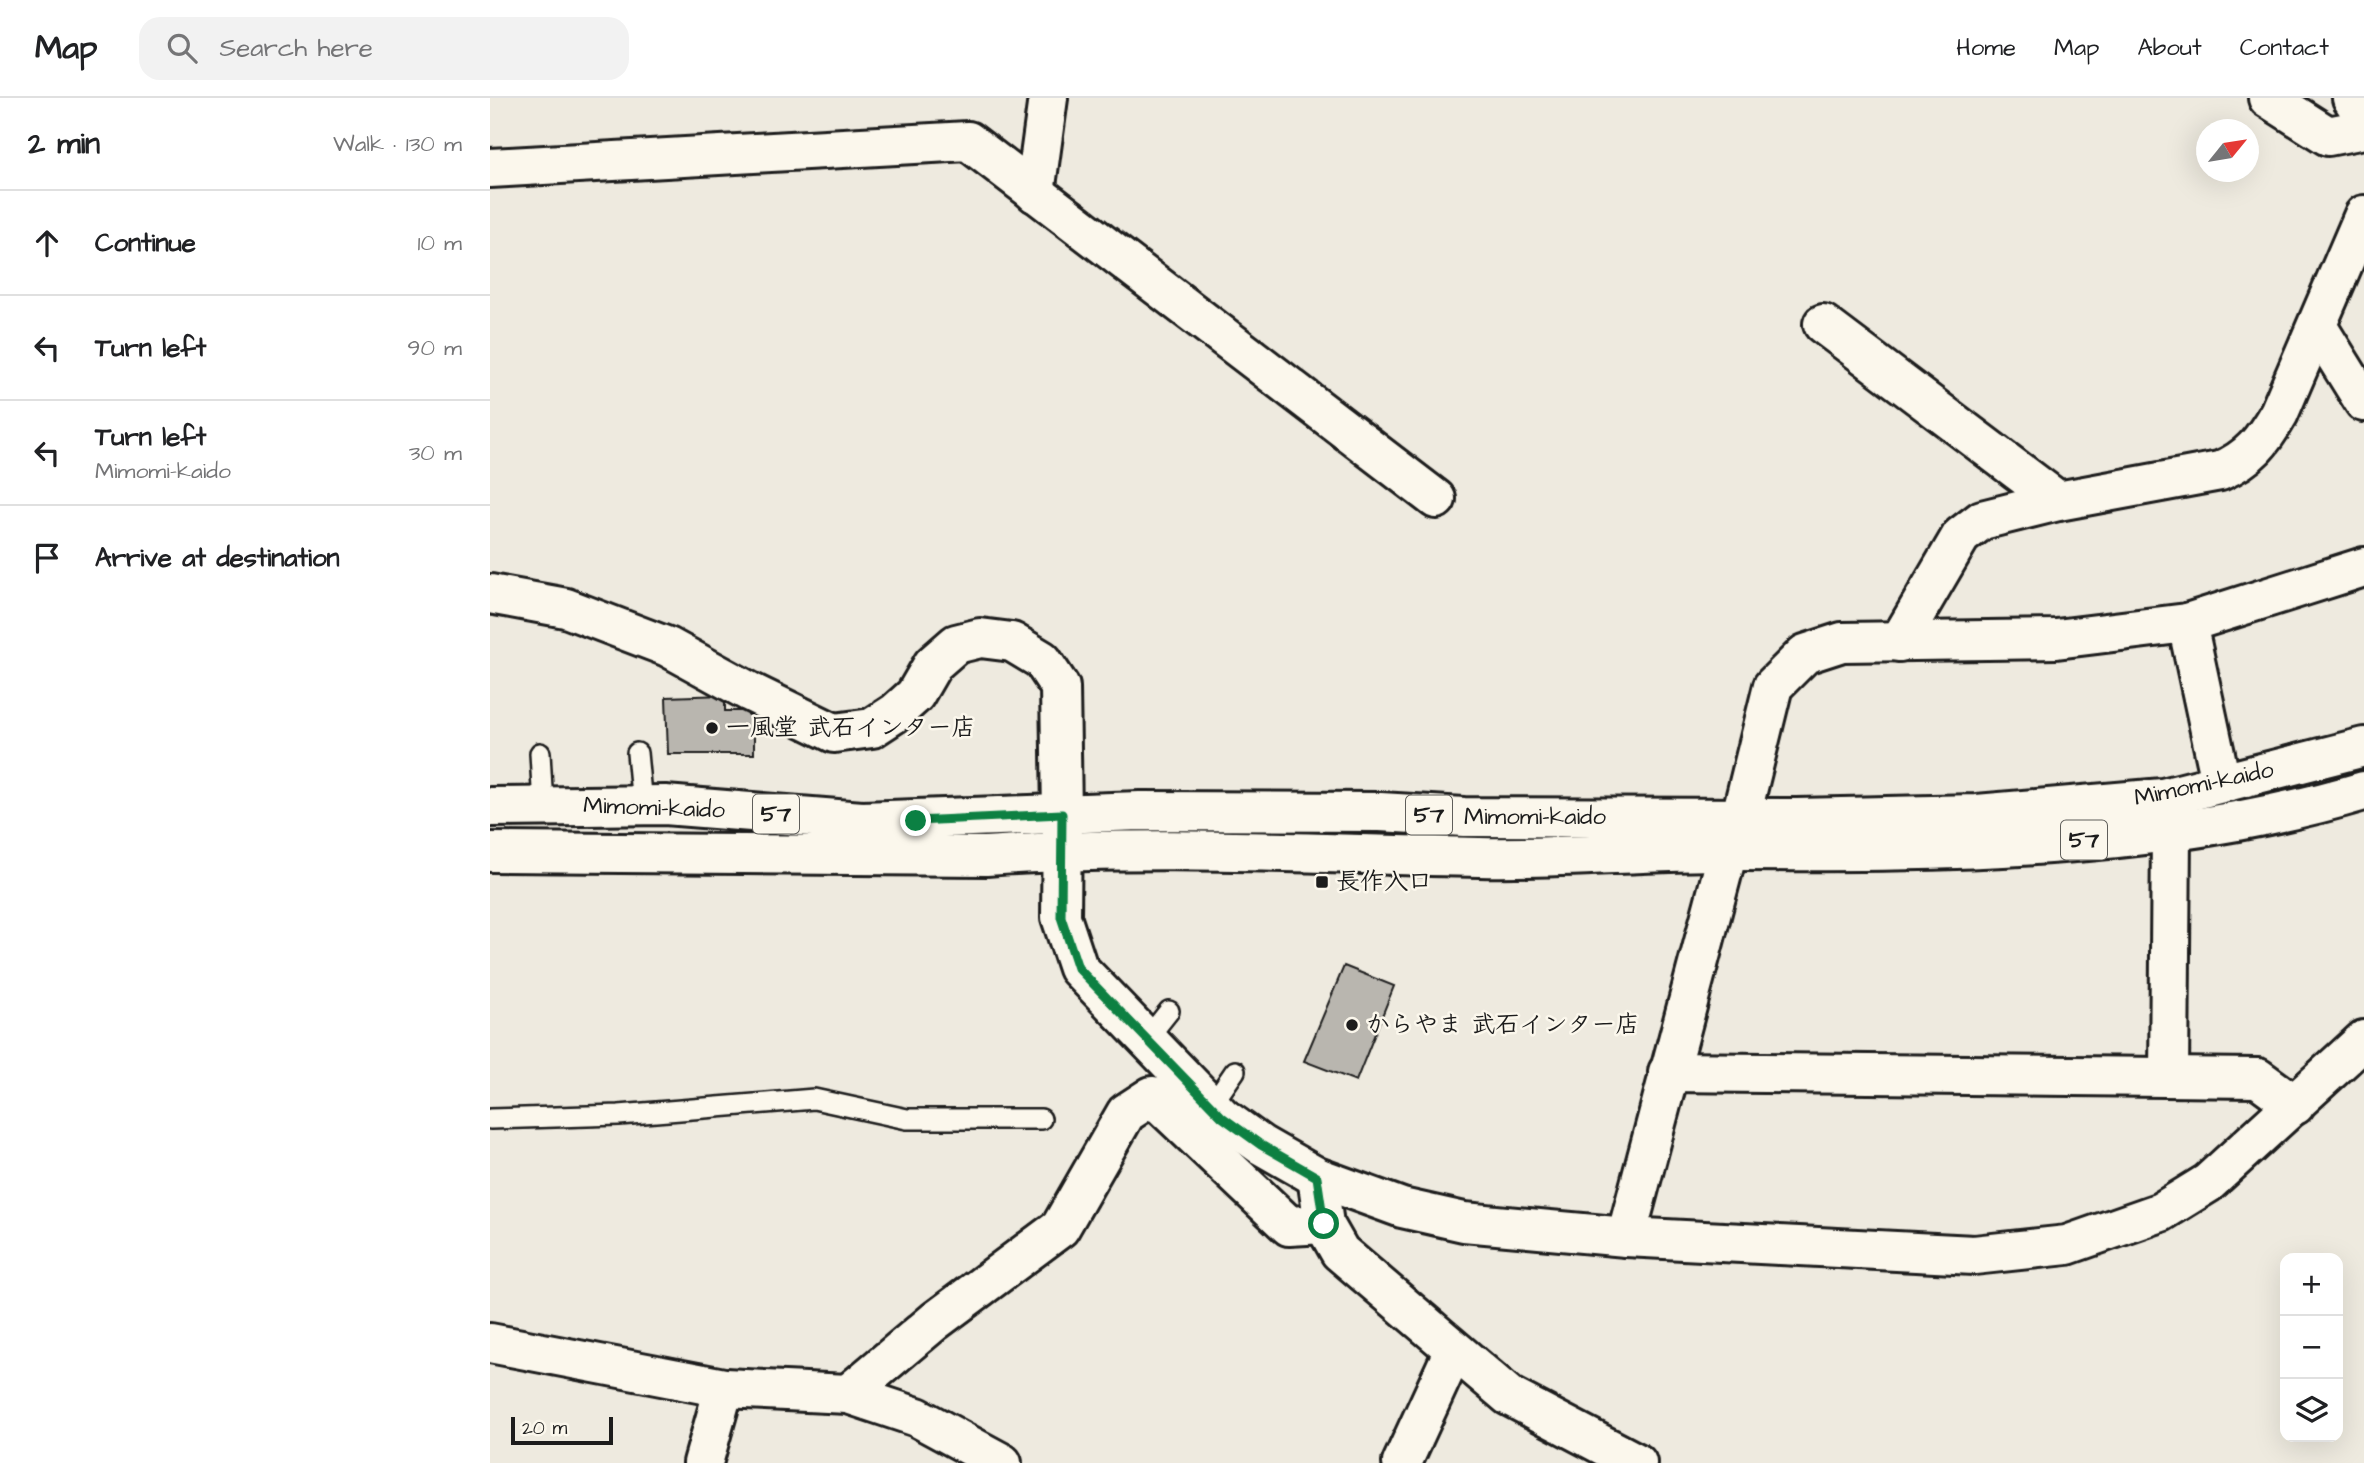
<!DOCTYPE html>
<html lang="en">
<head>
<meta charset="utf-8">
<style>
  body { margin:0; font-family:"Architects Daughter","Klee One",sans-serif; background:#f2f2f2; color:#202124 }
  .controls { position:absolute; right:21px; bottom:21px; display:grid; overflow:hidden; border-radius:14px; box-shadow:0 7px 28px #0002 }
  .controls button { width:63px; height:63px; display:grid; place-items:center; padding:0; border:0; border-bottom:2px solid #e0e0e0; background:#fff; color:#202124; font:35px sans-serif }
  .compass { position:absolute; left:1706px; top:21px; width:63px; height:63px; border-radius:50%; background:#fff; box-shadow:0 7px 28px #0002; rotate:60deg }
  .scale { position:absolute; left:21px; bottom:18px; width:102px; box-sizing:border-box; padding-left:7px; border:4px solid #1c1c1c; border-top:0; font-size:19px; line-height:24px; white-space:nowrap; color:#1c1c1c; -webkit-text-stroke:5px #fbf7ec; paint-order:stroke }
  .stop { position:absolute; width:21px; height:21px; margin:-16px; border:5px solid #0b8043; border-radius:50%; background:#fff }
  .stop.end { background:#0b8043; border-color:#fff; box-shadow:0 2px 7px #0008 }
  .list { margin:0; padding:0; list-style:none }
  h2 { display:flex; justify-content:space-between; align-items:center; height:91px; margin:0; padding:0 28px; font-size:30px }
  h2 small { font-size:23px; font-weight:400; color:#757577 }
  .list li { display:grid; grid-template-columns:46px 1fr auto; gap:21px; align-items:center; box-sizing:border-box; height:105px; padding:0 28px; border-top:2px solid #e0e0e0 }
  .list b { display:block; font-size:26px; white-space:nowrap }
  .list p { margin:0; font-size:23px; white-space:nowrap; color:#757577 }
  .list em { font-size:23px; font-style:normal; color:#757577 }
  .icon { flex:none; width:38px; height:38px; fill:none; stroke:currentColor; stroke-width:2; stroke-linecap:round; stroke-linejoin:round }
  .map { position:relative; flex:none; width:1874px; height:1365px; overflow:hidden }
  header { display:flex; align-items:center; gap:42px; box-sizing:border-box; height:98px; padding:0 35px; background:#fff; border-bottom:2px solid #e0e0e0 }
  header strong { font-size:33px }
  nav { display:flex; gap:38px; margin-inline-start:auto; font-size:24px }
  .search { width:490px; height:63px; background:#f2f2f2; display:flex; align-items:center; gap:18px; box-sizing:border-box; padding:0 24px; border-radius:21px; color:#757577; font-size:26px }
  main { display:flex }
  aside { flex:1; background:#fff }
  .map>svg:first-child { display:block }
</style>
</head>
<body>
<header>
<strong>Map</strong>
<div class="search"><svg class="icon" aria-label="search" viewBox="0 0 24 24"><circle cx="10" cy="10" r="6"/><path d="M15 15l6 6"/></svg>Search here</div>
<nav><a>Home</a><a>Map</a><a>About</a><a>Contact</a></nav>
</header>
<main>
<aside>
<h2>2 min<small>Walk · 130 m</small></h2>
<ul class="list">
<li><svg class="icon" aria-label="ahead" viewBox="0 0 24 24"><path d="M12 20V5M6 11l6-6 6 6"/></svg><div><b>Continue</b></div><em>10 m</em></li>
<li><svg class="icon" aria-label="left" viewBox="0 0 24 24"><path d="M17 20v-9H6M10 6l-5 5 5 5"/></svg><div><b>Turn left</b></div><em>90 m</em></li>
<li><svg class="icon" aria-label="left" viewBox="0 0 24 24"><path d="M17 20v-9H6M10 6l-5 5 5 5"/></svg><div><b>Turn left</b><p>Mimomi-kaido</p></div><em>30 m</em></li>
<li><svg class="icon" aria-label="arrive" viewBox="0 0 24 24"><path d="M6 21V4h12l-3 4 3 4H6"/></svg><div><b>Arrive at destination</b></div></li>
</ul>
</aside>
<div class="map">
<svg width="1874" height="1365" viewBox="0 0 1874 1365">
  <rect width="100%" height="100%" fill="#eeeadf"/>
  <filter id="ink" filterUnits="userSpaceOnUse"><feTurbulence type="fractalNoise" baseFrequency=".0143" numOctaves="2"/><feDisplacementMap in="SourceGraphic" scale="14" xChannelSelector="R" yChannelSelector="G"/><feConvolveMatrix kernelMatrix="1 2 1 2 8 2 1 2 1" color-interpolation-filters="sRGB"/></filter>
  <g filter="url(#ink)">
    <g fill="#b9b6af" stroke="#1c1c1c" stroke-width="2">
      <polygon points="235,597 235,613 264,613 264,656 178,656 176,599"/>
      <polygon points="854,868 904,888 866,983 814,963"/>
    </g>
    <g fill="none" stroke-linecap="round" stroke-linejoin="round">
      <defs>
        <g id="service">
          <polyline points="50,655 53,708"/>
          <polyline points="147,655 152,707"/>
          <polyline points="656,942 679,913"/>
          <polyline points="721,1008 745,973"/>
          <polyline points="0,1021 129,1017 324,1001 417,1021 551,1021"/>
        </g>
        <g id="minor">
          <polyline points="1778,0 1838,38 1874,31"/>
          <polyline points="1862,0 1874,19"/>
          <polyline points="0,70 478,43 946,401"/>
          <polyline points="545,95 558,0"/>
          <polyline points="1333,226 1568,403"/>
          <polyline points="1827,228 1874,304"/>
          <polyline points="0,496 76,510 178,549 260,594 344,635 382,630 405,615 425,597 443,566 466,546 490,540 522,544 552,562 570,589 572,716"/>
          <polyline points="1697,525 1731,684"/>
          <path d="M1409 544 1471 438 1492 422 1568 403 1730 373C1760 360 1773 343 1789 315L1874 117"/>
          <polyline points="1251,718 1283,588 1315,556 1352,544 1566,541 1697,525 1874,469"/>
          <polyline points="1178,974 1768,980 1805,1007"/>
          <polyline points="1679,979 1681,734"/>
          <polyline points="1136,1139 1238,753"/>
          <polyline points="0,1245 234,1290 358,1296 427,1319 512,1365"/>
          <polyline points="358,1296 445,1223 570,1130 636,1015 662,998 799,1128 834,1126"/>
          <polyline points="213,1365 234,1290"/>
          <polyline points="912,1365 964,1252"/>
        </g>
        <g id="tertiary">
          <polyline points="572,720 571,819 588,870 732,1019 771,1047 827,1079 912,1110 974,1124 1136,1139 1484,1157 1577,1147 1671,1114 1718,1085 1874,942"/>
          <polyline points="827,1079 834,1126 850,1154 1019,1298 1147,1365"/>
        </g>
        <g id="primary">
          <polyline points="0,709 175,707 372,723 650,713 890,714 974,719 1307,720 1487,716 1673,700 1874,649"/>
          <path d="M0 754 496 758C660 746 825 756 989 759 1075 761 1161 752 1246 753 1455 754 1672 753 1874 693"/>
        </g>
      </defs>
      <use href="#service" stroke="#1c1c1c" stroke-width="24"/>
      <use href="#minor" stroke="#1c1c1c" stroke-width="44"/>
      <use href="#tertiary" stroke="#1c1c1c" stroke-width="44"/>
      <use href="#primary" stroke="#1c1c1c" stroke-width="44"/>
      <use href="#service" stroke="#fbf7ec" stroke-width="19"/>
      <use href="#minor" stroke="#fbf7ec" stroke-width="38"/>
      <use href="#tertiary" stroke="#fbf7ec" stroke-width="38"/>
      <use href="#primary" stroke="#fbf7ec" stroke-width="38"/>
    </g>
  </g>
  <g fill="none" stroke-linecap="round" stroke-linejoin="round" filter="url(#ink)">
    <polyline stroke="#0b8043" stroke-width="9" points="426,723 572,716 571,819 588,870 732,1019 771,1047 827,1079 834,1126"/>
  </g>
  <g fill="#1c1c1c" stroke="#fbf7ec" stroke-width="2.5">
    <circle cx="222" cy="630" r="7"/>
    <rect x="825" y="777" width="14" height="14" rx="3.5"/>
    <circle cx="862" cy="927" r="7"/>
  </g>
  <g text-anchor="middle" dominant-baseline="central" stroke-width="5" stroke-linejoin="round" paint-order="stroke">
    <g fill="#fbf7ec" stroke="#5f5e5a" stroke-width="2">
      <rect x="263" y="696.5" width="46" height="39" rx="5"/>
      <rect x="916" y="697.5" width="46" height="39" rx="5"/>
      <rect x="1571" y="722.5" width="46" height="39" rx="5"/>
    </g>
    <g font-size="23" font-weight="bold" fill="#1c1c1c">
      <text x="286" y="716">57</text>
      <text x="939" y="717">57</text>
      <text x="1594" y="742">57</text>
    </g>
    <g font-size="24" font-weight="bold" fill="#1c1c1c" stroke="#fbf7ec" text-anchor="start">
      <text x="236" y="630">一風堂 武石インター店</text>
      <text x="846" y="784">長作入口</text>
      <text x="876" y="927">からやま 武石インター店</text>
    </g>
    <g font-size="24" fill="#1c1c1c" stroke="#fbf7ec">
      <text transform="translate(1714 686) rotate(-12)">Mimomi-kaido</text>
      <text transform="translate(164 710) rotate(2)">Mimomi-kaido</text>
      <text x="1045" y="719">Mimomi-kaido</text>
    </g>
  </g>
</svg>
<div class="controls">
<button>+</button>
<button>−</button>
<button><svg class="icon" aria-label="layers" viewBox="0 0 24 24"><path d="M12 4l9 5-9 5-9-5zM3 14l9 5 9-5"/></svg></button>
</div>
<svg class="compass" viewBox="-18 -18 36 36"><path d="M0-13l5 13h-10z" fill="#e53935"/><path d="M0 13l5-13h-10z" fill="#757577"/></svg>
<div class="scale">20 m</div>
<div class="stop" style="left:834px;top:1126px"></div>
<div class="stop end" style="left:426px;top:723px"></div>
</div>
</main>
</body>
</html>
